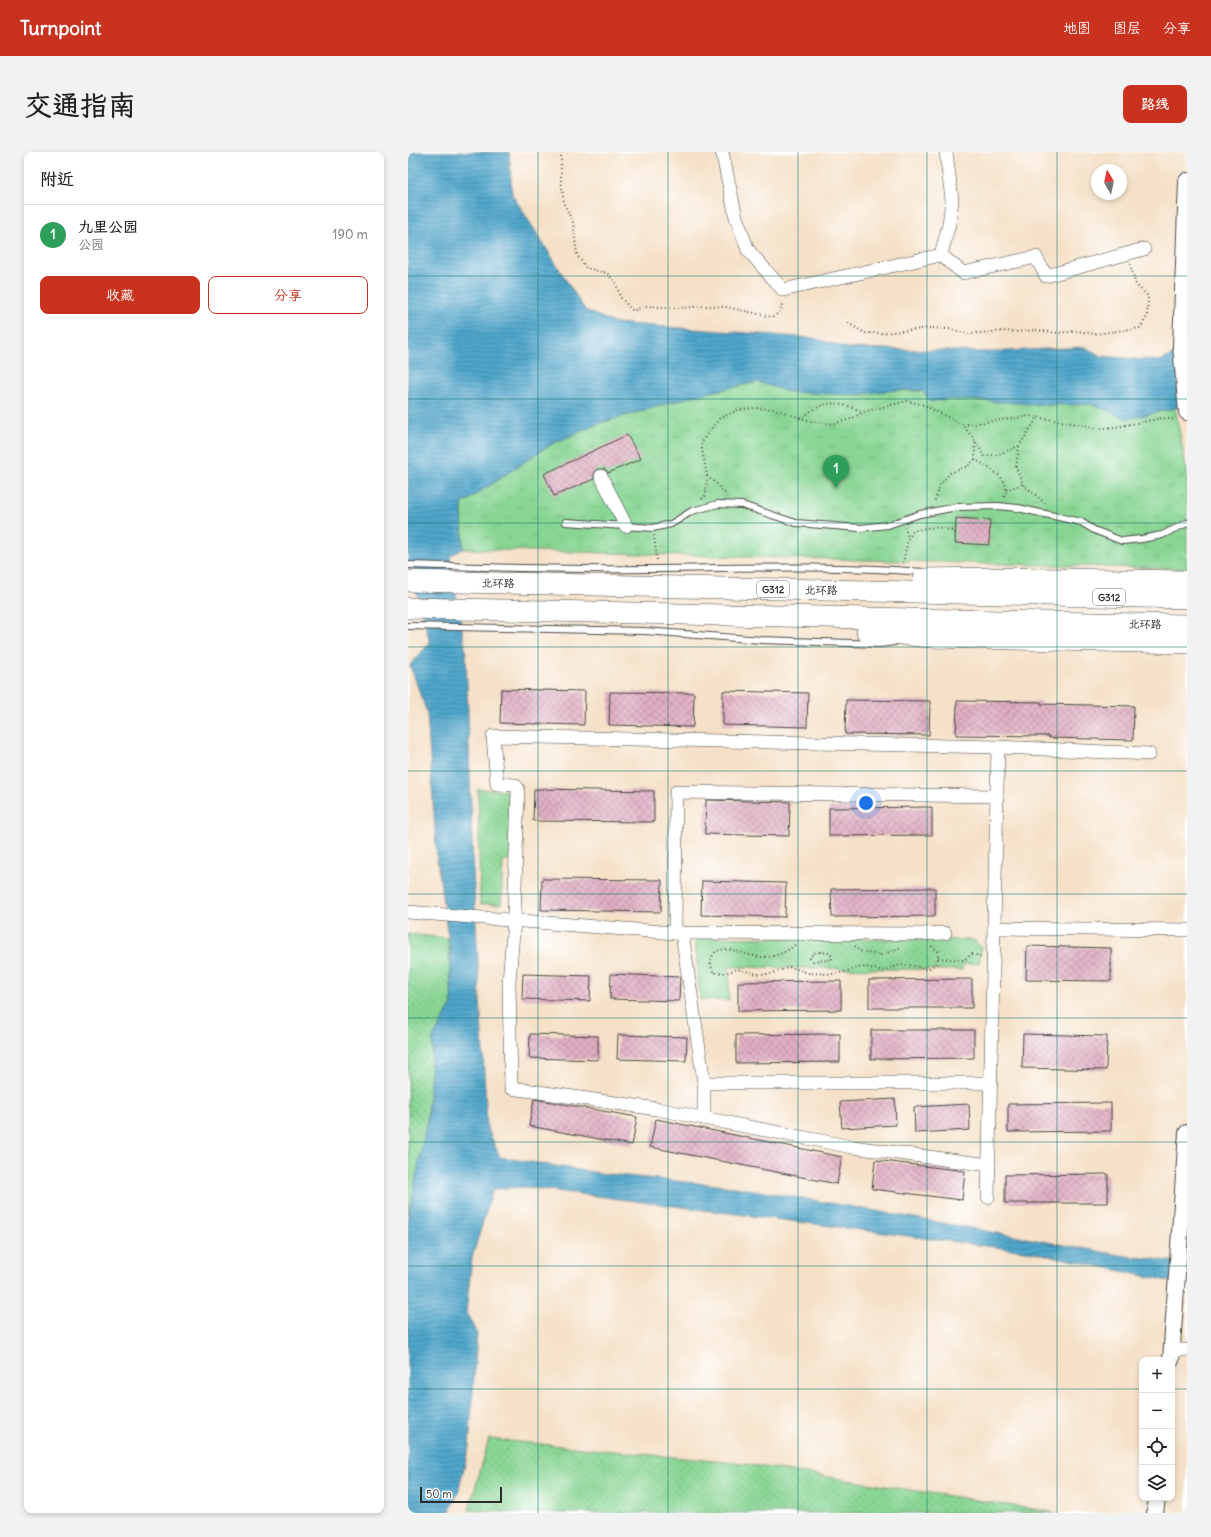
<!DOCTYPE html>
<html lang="zh">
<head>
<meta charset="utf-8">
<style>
  body { margin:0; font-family:Delius,"LXGW WenKai TC",sans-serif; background:#f2f2f2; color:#202124 }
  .controls { position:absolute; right:12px; bottom:12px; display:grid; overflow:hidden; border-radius:8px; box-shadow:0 2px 6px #0003 }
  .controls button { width:36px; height:36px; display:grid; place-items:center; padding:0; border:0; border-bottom:1px solid #e0e0e0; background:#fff; color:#202124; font:20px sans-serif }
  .compass { position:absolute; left:683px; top:12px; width:36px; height:36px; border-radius:50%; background:#fff; box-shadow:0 2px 6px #0003; rotate:351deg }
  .scale { position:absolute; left:12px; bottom:10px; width:82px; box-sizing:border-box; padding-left:4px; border:2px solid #2b2b2b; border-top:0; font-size:11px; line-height:14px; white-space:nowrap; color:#2b2b2b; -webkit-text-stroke:3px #fff; paint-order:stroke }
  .you { position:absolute; left:458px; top:651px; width:14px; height:14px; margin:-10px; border:3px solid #fff; border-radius:50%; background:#1a73e8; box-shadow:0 0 0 6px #1a73e833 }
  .badge { display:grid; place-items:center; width:26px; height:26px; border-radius:50%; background:#c8321e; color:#fff; font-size:13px; font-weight:700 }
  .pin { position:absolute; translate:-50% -33px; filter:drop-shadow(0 1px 2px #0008) }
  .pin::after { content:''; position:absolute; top:21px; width:14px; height:12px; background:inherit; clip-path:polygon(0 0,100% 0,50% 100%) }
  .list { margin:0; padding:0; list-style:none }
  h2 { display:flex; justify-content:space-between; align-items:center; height:52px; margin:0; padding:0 16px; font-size:17px }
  h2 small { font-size:13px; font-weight:400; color:#757577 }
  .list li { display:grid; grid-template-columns:26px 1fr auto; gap:12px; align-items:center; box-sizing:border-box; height:60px; padding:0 16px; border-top:1px solid #e0e0e0 }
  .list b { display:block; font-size:15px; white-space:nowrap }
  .list p { margin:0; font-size:13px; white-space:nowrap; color:#757577 }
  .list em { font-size:13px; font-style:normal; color:#757577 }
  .actions { display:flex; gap:8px; padding:12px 16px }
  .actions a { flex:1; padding:9px 0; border:1px solid #c8321e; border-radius:8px; text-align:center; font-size:14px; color:#c8321e }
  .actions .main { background:#c8321e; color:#fff }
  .icon { flex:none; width:22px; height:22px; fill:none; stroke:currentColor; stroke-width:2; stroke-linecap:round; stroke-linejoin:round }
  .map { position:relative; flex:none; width:779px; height:1361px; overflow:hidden; border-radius:8px }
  header { display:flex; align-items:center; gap:24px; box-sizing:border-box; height:56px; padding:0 20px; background:#c8321e; color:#fff }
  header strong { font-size:19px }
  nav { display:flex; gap:22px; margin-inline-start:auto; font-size:14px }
  .intro { display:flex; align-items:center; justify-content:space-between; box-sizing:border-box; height:96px; padding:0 24px }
  h1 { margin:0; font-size:28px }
  .button { padding:10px 18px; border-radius:8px; background:#c8321e; color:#fff; font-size:14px; font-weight:700 }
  main { display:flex; gap:24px; padding:0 24px }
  aside { flex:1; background:#fff; border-radius:8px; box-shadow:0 2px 6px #0003 }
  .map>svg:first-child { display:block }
</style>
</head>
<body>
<header>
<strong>Turnpoint</strong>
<nav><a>地图</a><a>图层</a><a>分享</a></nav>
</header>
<div class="intro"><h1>交通指南</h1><a class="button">路线</a></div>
<main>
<aside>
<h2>附近<small></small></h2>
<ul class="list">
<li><span class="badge" style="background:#2e9e5b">1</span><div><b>九里公园</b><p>公园</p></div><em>190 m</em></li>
</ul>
<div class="actions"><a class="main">收藏</a><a>分享</a></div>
</aside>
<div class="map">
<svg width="779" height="1361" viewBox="0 0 779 1361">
  <defs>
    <pattern id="grass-dots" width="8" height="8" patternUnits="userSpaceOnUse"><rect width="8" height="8" fill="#89d694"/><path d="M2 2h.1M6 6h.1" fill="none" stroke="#76b880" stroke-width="1.8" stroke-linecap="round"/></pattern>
    <pattern id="park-tufts" width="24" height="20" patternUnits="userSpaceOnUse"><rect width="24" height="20" fill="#89d694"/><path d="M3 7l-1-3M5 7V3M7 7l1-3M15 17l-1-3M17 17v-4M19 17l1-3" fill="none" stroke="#76b880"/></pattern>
    <pattern id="water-rules" width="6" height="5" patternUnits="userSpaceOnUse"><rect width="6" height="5" fill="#4fa6cb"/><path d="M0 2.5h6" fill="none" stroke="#4287a5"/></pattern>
    <pattern id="building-cross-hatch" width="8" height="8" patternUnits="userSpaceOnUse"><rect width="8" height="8" fill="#e1b0c4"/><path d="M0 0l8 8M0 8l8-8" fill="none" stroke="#b78f9f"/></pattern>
  </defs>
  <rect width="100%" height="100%" fill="#fff"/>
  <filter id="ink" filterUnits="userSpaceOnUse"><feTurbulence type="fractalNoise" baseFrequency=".025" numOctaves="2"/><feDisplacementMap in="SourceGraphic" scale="8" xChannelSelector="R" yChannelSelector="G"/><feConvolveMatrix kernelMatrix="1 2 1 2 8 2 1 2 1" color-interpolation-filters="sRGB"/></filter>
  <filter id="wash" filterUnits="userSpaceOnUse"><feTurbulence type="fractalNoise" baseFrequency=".012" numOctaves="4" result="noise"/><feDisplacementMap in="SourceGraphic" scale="16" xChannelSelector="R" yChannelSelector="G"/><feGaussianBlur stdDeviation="0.9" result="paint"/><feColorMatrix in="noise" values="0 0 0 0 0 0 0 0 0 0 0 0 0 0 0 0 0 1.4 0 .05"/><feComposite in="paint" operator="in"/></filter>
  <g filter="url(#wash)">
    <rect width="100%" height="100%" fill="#f5e1c8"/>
    <g fill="url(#grass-dots)" stroke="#5a8060">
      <polygon points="70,637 103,639 103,709 95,709 93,752 72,752"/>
      <polygon points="0,782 40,786 44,852 25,886 19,969 0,1067"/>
      <polygon points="287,785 566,788 573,795 571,811 554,813 554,818 321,815 321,848 292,848"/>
      <polygon points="81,1287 337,1312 650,1361 108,1361 61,1358"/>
    </g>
    <polygon fill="url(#park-tufts)" stroke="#5a8060" points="349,230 381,240 447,243 486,238 515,239 522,250 541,247 643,253 683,252 720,267 767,256 779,320 779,417 55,397 54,352 140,294 189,272 289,243"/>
    <polygon fill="url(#water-rules)" stroke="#3d687b" points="0,0 101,0 104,42 177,158 206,171 405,186 439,196 581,200 677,195 693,204 751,209 779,197 779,255 767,256 720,267 683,252 643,253 541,247 522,250 515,239 486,238 447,243 381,240 349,230 289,243 189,272 140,294 54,352 55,397 42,404 58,502 65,718 79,975 92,1005 190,1021 327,1035 457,1057 717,1104 779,1111 779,1133 625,1100 117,1035 85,1037 64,1106 58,1160 69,1182 61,1295 50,1341 41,1361 0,1361 0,1067 19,969 25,886 44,852 42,800 29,707 19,561 2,513 22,491 0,409"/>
    <g id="blocks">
      <g fill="url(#building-cross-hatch)">
        <polygon points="219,283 233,307 200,321 197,317 190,317 186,320 186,327 146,344 136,322"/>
        <polygon points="548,366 582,368 581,393 547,391"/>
        <polygon points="93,537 177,539 176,573 92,571"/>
        <polygon points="315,539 400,541 399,575 315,573"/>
        <polygon points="202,540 286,541 285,575 201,573"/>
        <polygon points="438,548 522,549 521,583 437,582"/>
        <polygon points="549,549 633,550 633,552 726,554 725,588 641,586 641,584 548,583"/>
        <polygon points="126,637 246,639 246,670 125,669"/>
        <polygon points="298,648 382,650 381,684 297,682"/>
        <polygon points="524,655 524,683 421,684 421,656"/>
        <polygon points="134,727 254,728 253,760 133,758"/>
        <polygon points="294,729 378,731 377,765 293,763"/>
        <polygon points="527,736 527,764 424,765 423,737"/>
        <polygon points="619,794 703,796 703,829 618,828"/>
        <polygon points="115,822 183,824 182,849 114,847"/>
        <polygon points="203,822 272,825 271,849 202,847"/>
        <polygon points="564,827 564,856 461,856 461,828"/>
        <polygon points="433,829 433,858 330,859 330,830"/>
        <polygon points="463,878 566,878 566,906 463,907"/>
        <polygon points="122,882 190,884 190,908 121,906"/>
        <polygon points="432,882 432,910 328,911 328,883"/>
        <polygon points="615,882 699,884 698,918 614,916"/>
        <polygon points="210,883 279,885 278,909 209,907"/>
        <polygon points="126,947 229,965 224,993 121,974"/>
        <polygon points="487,947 488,973 434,976 432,950"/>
        <polygon points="703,951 703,979 600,980 600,952"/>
        <polygon points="561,952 562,978 507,981 506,955"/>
        <polygon points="248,967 434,1005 429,1032 242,995"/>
        <polygon points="467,1008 557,1019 554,1048 464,1037"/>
        <polygon points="700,1022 700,1051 597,1051 597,1023"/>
      </g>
    </g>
  </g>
  <g filter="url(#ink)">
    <use href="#blocks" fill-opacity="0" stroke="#494643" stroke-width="1"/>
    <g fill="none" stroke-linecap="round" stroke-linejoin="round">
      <defs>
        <g id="service">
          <polyline points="158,370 245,376 263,372 284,359 310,352 334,353 388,371 452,376 480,373 512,362 549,355 590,354 610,356 673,370 686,378 714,389 734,387 754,383 779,371"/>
          <path d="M0 413C80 415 161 418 242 417 333 416 425 413 516 420"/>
          <polyline points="0,474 237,479 354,488 472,492 486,490"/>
        </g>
        <g id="minor">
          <polyline points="314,0 328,65 340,98 375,138 533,103 541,72 544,48 538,0"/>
          <polyline points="533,103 555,121 628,105 638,124 736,97"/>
          <polyline points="193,324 218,374"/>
          <polyline points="0,760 267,781 513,782 537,781"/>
          <polyline points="586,776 779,778"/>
          <polyline points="267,781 268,640 589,644"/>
          <polyline points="274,781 296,931 296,966"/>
          <polyline points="296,931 583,931"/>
          <polyline points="581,1013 444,995 249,957 103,936 101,830 106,768 110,637 107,633 89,632 85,584 590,595 741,602"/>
          <polyline points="580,1045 590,595"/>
          <polyline points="764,1198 779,1198"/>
        </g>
        <g id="tertiary">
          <polyline points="779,29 773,194 779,260"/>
          <polyline points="763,1208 779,981"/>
          <polyline points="747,1361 749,1346"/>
        </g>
        <g id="trunk">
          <polyline points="516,427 583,426 779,429"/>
          <polyline points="0,429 779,446"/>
          <polyline points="0,456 779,473"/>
          <polyline points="459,480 474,480 522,485 779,491"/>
        </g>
      </defs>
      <use href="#service" stroke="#494643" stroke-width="8"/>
      <use href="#minor" stroke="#494643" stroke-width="14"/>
      <use href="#tertiary" stroke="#494643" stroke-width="18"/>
      <use href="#trunk" stroke="#494643" stroke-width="22"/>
      <g stroke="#494643" stroke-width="2" stroke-dasharray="1 3" stroke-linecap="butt">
        <polyline points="153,0 153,27 156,52 165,70 169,103 178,116 199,121 208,131 212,145 225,159 237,154 272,156 298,154 319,155 364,165 373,160 374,150"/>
        <polyline points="440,171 457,181 475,181 523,176 541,177 560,182 596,179 608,180 628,178 650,181 670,179 687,182 732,176 739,165 740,144 728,133 722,112"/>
        <path d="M392 266C400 261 408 255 418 252 429 250 445 255 455 260"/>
        <polyline points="555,273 622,264 676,273 689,277 713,274 754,266 768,268"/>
        <polyline points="568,290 576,304 588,303 611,294 630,265"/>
        <polyline points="611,294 608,315 615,332 639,353"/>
        <path d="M567 307C580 317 605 325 596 346"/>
        <polyline points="299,324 310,333 319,344"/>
        <polyline points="598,338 615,332"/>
        <polyline points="294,347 298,343 299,324 293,292 299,282 312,266 330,258 346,256 366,257 402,269 425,272 443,267 455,260 499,249 516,253 555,273 567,289 567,307 560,314 542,321 532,333 526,351"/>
        <polyline points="246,383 249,408"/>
        <path d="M500 387 505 379C519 375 535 373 548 381"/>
        <polyline points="495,411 500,387 497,375"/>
        <path d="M387 793C377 801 367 805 355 805 342 806 313 789 305 803 301 810 303 815 306 821H317L329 817 349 822H362L382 815 401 821 424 822 437 820 448 816 458 815 475 819 492 813H501L520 817C528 812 531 809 530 799L523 794"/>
        <polyline points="447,794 451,799 470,803 477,802 493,795"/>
        <polygon points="412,800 422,801 424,804 424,808 405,809 402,806 405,801"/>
        <polyline points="530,806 556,808 564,802 575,805"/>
      </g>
      <use href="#service" stroke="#fff" stroke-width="6"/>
      <use href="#minor" stroke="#fff" stroke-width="13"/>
      <use href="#tertiary" stroke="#fff" stroke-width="16"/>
      <use href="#trunk" stroke="#fff" stroke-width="21"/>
    </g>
  </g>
  <path fill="none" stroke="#0f766e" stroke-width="1" stroke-opacity="0.55" d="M130 0V1361M260 0V1361M390 0V1361M519 0V1361M649 0V1361M0 124H779M0 247H779M0 371H779M0 495H779M0 619H779M0 742H779M0 866H779M0 990H779M0 1114H779M0 1237H734M764 1237H779"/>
  <g text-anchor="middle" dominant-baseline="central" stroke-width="3.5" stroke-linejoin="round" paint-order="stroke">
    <g fill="#fff" stroke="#6b6b6b" stroke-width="1">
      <rect x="349" y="429" width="32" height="16" rx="3"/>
      <rect x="685" y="437" width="32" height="16" rx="3"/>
    </g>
    <g font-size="10" font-weight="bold" fill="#2b2b2b">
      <text x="365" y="437">G312</text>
      <text x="701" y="445">G312</text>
    </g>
    <g font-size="11" fill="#2b2b2b" stroke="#fff">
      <text transform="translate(90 431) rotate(1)">北环路</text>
      <text transform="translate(413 438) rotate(1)">北环路</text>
      <text transform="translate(737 472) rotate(1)">北环路</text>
    </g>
  </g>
</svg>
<div class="controls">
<button>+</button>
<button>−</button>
<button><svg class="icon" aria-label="locate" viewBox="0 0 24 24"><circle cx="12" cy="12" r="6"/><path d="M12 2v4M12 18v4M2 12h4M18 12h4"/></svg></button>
<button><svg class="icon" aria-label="layers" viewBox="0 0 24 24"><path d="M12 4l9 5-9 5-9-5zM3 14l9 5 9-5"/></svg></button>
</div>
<svg class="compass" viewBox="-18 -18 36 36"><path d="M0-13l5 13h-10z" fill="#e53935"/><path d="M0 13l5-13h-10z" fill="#757577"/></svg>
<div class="scale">50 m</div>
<div class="you"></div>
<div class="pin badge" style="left:428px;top:336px;background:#2e9e5b">1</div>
</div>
</main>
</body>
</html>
